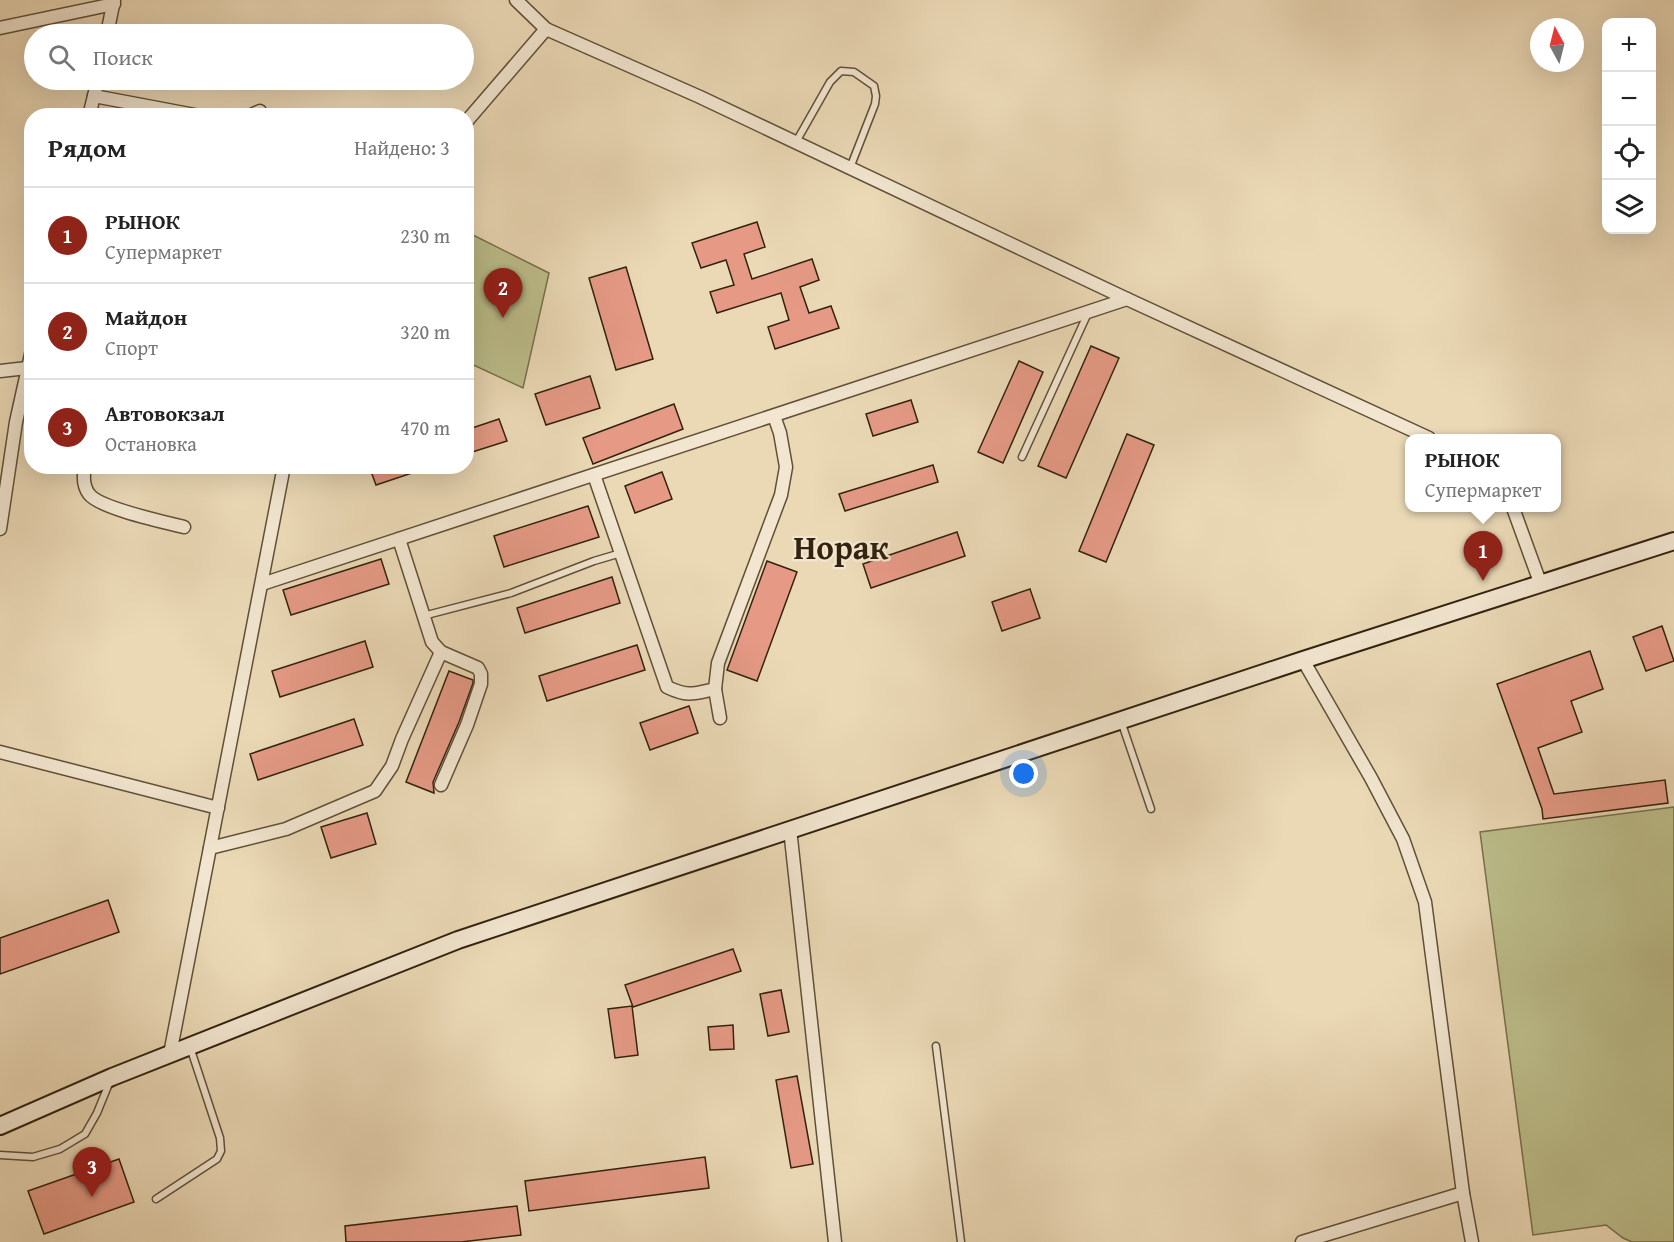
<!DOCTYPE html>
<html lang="ru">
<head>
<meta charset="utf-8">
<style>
  body { margin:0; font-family:"Gentium Book Plus",serif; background:#f2f2f2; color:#222 }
  .controls { position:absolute; right:18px; top:18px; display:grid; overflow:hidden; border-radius:12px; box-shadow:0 6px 24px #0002 }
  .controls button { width:54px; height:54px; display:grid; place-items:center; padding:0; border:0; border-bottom:2px solid #e0e0e0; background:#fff; color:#222; font:30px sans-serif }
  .compass { position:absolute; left:1530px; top:18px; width:54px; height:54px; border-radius:50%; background:#fff; box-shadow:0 6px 24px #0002; rotate:353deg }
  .you { position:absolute; left:1024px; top:774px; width:21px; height:21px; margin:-15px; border:4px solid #fff; border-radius:50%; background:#1a73e8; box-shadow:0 0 0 9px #1a73e833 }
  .badge { display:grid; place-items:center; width:39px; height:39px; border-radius:50%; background:#8f2418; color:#fff; font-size:20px; font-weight:700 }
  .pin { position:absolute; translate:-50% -50px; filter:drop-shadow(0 2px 3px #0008) }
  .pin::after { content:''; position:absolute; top:32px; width:21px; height:18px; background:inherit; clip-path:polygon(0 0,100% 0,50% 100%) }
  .popup { position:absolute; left:1405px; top:434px; width:156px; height:78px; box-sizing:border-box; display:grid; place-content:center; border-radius:12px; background:#fff; filter:drop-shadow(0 2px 4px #0005); font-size:20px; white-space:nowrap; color:#767676 }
  .popup b { font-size:22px; color:#222 }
  .popup::after { content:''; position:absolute; left:50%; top:100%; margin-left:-12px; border:12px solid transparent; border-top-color:#fff }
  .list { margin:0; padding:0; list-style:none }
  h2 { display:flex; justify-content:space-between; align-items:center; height:78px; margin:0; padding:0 24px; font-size:26px }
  h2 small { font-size:20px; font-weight:400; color:#767676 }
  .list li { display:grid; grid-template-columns:39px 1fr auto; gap:18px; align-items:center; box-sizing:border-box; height:96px; padding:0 24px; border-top:2px solid #e0e0e0 }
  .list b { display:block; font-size:22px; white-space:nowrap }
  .list p { margin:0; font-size:20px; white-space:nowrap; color:#767676 }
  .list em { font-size:20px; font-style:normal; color:#767676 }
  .icon { flex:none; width:33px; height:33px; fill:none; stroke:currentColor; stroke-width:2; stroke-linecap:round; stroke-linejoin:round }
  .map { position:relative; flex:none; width:1674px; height:1242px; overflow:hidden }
  .search { position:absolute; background:#fff; box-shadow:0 6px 24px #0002; left:24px; top:24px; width:450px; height:66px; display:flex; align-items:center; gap:15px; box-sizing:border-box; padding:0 21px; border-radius:33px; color:#767676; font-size:22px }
  .panel { position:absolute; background:#fff; box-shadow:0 6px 24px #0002; left:24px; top:108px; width:450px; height:366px; border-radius:24px }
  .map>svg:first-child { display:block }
</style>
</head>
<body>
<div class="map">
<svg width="1674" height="1242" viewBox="0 0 1674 1242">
  <rect width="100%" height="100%" fill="#ebd9b6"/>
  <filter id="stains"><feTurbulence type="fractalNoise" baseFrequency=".00333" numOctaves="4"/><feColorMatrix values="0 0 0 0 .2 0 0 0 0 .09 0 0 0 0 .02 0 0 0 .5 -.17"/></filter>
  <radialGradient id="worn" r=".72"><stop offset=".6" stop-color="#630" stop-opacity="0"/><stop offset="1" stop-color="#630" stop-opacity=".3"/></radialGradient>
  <g fill="#bcbe8b" stroke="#77704c" stroke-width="1.5">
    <polygon points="467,232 549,273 523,388 467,362"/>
    <polygon points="1674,807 1674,1242 1632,1242 1623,1238 1606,1225 1533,1235 1480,832"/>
  </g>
  <g fill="#e69a86" stroke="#32220e" stroke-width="1.5">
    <polygon points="757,222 765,247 744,254 752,279 812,259 819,280 800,287 809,313 831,306 839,328 775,349 768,327 789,320 781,293 717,313 710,292 734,285 726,260 701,268 692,243"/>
    <polygon points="626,267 653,359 616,370 589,278"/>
    <polygon points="1091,346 1119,358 1066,478 1038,466"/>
    <polygon points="1019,361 1043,372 1003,463 978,452"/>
    <polygon points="590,376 600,408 546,425 535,394"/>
    <polygon points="911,400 918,422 873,436 866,414"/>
    <polygon points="674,404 683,429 593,464 583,438"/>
    <polygon points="499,419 507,441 466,454 466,430"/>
    <polygon points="1127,434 1154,445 1106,562 1079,551"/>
    <polygon points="933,465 938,482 845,511 839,494"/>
    <polygon points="369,466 424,466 424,469 376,485"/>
    <polygon points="662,472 672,499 635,513 625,486"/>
    <polygon points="588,506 599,537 504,567 494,536"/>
    <polygon points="957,532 965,556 871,588 863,564"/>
    <polygon points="381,559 389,584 291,615 283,590"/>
    <polygon points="767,561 797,572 757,681 727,670"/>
    <polygon points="612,577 620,603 525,633 517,608"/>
    <polygon points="1030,589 1040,618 1002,631 992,602"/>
    <polygon points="1662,626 1674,661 1646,671 1633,637"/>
    <polygon points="365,641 373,667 280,697 272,671"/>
    <polygon points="637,645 645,670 547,701 539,676"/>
    <polygon points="1590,651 1603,689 1571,701 1582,732 1538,748 1554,794 1665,780 1668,803 1543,819 1542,809 1497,684"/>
    <polygon points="449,671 473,680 473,683 459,722 433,782 434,793 406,782"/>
    <polygon points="689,706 698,733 650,750 640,723"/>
    <polygon points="354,719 363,745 258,780 250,754"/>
    <polygon points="367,813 376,844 331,858 321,827"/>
    <polygon points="108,900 119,932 0,974 0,938"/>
    <polygon points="733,949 741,971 633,1007 625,985"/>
    <polygon points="781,990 789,1032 768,1036 760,994"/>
    <polygon points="632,1006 638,1055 615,1058 608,1009"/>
    <polygon points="733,1025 734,1049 710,1050 708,1027"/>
    <polygon points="797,1076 813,1164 791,1168 776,1080"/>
    <polygon points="705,1157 709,1188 529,1211 525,1181"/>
    <polygon points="119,1159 134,1202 44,1234 28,1191"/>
    <polygon points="517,1206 521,1235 461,1242 346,1242 345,1226"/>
  </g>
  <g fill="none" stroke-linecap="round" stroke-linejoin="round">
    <defs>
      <g id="service">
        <polyline points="796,142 830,82 841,71 854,72 874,86 876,96 875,104 850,168"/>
        <polyline points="1022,457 1088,313"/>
        <polyline points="423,616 511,593 594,561 621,553"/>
        <polyline points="1121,721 1151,809"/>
        <polyline points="936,1046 961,1242"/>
        <polyline points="0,1155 33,1157 60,1149 85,1134 97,1113 110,1081"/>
        <polyline points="156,1199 217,1159 221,1151 220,1138 190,1047"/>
      </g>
      <g id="minor">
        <polyline points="516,0 546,29 700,97 1127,299 1429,438"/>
        <polyline points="0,28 114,4"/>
        <polyline points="107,34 114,0"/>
        <polyline points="94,96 200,116"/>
        <polyline points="89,116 98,80"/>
        <polyline points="249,116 260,111"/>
        <polyline points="466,122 546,29"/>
        <polyline points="0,371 27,368 32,370"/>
        <path d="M85 466C83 476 83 486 89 494 99 508 164 522 184 527"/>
        <path d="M594 475 667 687C688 697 693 694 715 689"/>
        <polyline points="1513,508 1541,585"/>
        <polyline points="0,529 16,422 32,350"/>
        <polyline points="399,539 432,642 441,652 478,668 481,674 481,684 467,725 441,785"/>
        <polyline points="262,584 1127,299"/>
        <polyline points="1303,660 1371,778 1403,839 1425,902 1463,1193 1472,1242"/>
        <polyline points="720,718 715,689 718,663 781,495 786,467 780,433 774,416"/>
        <polyline points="0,752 218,808"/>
        <polyline points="790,829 835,1242"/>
        <polyline points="210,848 286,829 375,791 392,766 402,739 441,652"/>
        <polyline points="170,1054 284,466"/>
        <polyline points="1302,1242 1463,1193"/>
      </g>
      <polyline id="secondary" points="0,1126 112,1077 458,940 1303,660 1674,541"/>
    </defs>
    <use href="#service" stroke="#605038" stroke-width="9"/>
    <use href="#minor" stroke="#605038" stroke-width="15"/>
    <use href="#secondary" stroke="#32220e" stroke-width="20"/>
    <use href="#service" stroke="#f2e6d0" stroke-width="6"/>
    <use href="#minor" stroke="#f2e6d0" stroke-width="12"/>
    <use href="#secondary" stroke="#f2e6d0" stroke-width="16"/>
  </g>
  <g text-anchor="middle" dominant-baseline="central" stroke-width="4.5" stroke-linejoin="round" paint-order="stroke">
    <g font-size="33" font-weight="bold" fill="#32220e" stroke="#f2e6d0">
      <text x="841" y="547">Норак</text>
    </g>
  </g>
  <rect width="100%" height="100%" filter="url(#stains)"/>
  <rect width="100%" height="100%" fill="url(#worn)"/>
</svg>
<div class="controls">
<button>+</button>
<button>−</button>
<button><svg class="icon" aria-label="locate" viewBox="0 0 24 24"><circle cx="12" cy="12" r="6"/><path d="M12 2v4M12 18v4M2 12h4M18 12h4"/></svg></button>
<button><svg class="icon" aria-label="layers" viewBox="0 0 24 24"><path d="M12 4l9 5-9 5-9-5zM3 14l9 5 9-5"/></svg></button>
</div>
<svg class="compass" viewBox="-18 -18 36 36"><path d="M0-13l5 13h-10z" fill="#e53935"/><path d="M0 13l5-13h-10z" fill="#767676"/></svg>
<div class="you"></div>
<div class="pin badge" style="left:1483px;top:581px">1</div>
<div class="popup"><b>РЫНОК</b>Супермаркет</div>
<div class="pin badge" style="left:503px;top:318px">2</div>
<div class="pin badge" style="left:92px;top:1197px">3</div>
<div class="search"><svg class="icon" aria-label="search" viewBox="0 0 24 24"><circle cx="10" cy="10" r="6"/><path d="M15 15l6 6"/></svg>Поиск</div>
<section class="panel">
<h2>Рядом<small>Найдено: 3</small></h2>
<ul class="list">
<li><span class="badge">1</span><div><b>РЫНОК</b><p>Супермаркет</p></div><em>230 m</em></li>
<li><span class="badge">2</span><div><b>Майдон</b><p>Спорт</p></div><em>320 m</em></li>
<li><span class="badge">3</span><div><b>Автовокзал</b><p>Остановка</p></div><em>470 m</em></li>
</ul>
</section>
</div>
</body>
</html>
